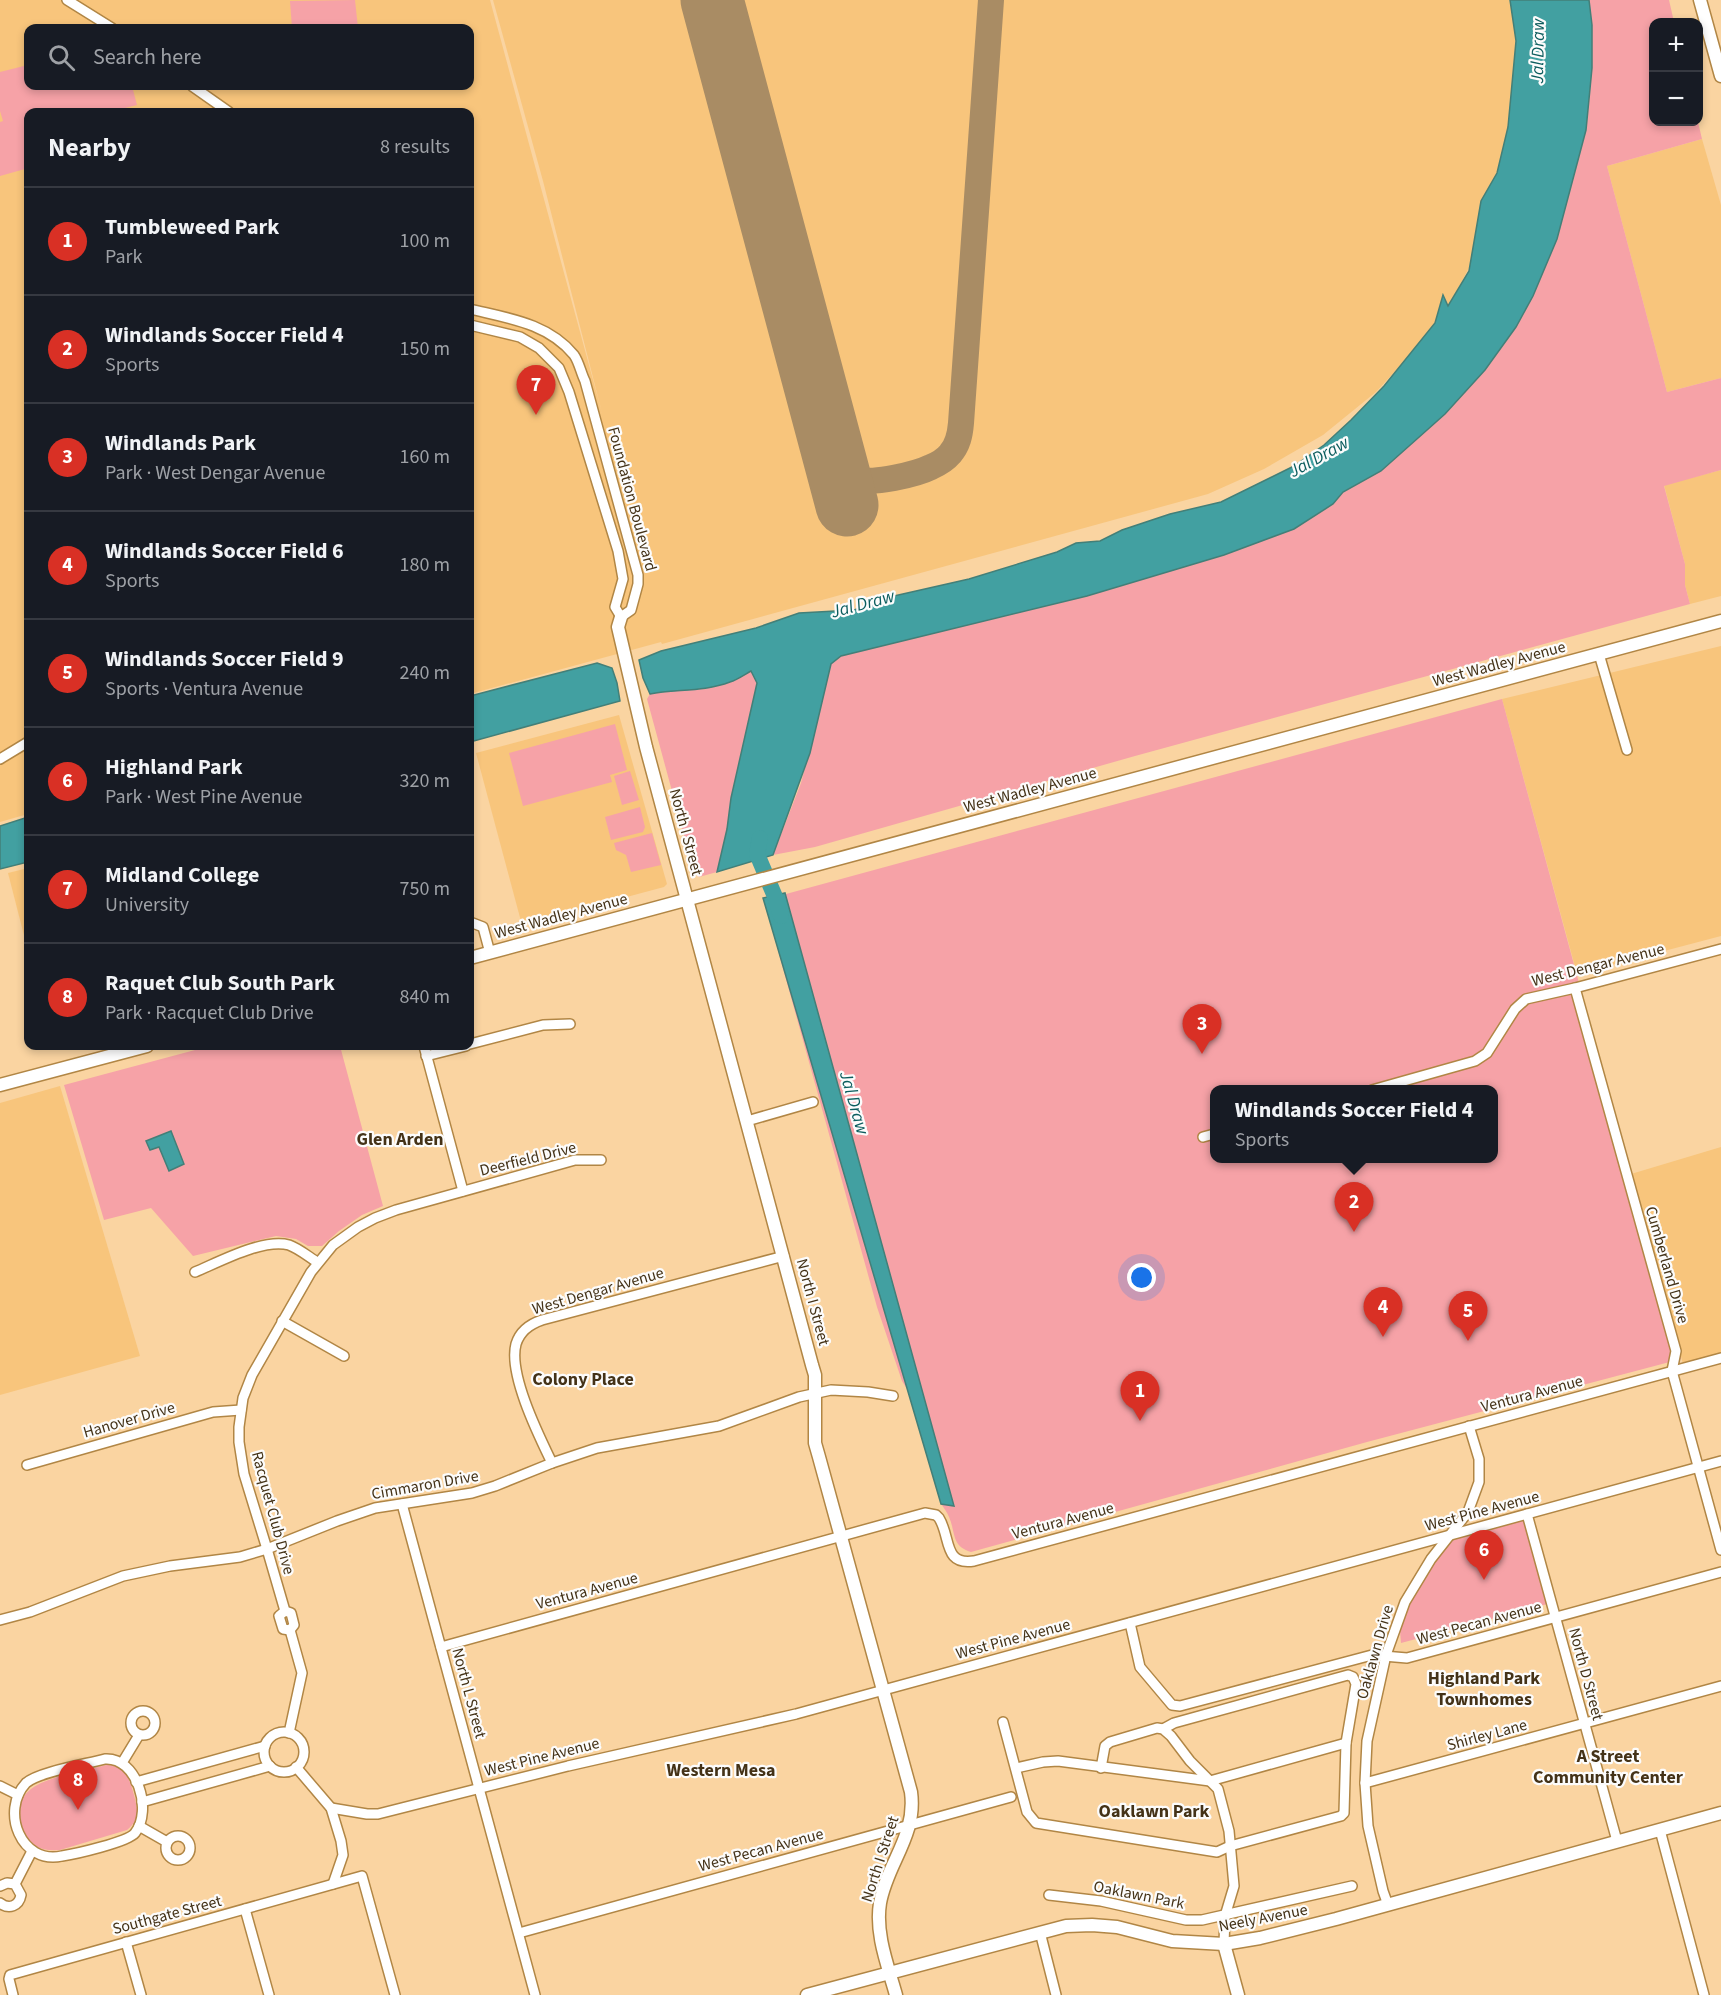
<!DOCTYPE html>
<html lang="en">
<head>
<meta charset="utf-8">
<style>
  body { margin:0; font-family:"Source Sans 3",sans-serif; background:#242831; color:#f1f3f6 }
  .controls { position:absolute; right:18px; top:18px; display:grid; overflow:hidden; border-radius:12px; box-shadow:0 3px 9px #0003 }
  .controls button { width:54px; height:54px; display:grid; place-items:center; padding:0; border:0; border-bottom:2px solid #363941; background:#171b24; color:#f1f3f6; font:30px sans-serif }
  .you { position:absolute; left:1142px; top:1278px; width:21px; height:21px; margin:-15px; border:4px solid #fff; border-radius:50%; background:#1a73e8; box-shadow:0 0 0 9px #1a73e833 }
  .badge { display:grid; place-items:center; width:39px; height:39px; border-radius:50%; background:#d93025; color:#fff; font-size:20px; font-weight:700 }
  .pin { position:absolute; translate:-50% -50px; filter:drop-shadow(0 2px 3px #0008) }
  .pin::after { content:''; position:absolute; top:32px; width:21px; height:18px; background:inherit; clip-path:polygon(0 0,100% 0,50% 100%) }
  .popup { position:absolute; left:1210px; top:1085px; width:288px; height:78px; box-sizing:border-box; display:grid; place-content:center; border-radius:12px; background:#171b24; filter:drop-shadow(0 2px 4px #0005); font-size:20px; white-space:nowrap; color:#9ea1a6 }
  .popup b { font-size:22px; color:#f1f3f6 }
  .popup::after { content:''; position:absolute; left:50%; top:100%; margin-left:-12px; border:12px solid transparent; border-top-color:#171b24 }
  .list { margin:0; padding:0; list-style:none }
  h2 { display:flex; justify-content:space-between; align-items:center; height:78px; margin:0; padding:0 24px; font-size:26px }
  h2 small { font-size:20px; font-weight:400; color:#9ea1a6 }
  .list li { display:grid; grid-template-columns:39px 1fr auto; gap:18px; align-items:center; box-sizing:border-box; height:108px; padding:0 24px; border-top:2px solid #363941 }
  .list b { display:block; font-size:22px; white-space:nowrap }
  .list p { margin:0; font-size:20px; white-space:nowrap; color:#9ea1a6 }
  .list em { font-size:20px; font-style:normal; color:#9ea1a6 }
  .icon { flex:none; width:33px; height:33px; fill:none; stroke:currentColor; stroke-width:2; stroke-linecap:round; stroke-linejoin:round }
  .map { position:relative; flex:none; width:1721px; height:1995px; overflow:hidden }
  .search { position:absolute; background:#171b24; box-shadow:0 3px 9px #0003; left:24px; top:24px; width:450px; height:66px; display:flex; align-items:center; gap:15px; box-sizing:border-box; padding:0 21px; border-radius:12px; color:#9ea1a6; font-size:22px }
  .panel { position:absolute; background:#171b24; box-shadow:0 3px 9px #0003; left:24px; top:108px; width:450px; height:942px; border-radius:12px }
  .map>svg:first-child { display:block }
</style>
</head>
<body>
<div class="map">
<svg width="1721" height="1995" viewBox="0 0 1721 1995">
  <rect width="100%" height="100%" fill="#fad4a1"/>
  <g fill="#f8c57c" fill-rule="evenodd">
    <path d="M0 0H490L602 413 543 181 493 0H1520L1524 63 1481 245 1450 304 1410 355 1376 392 1323 435 1264 469 1208 494 662 644 661 642 470 694V112H28V814L0 822ZM28 28H470V86H28Z"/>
    <polygon points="1702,139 1721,205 1721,378 1667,392 1607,166"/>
    <polygon points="1721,470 1721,596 1690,604 1685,585 1685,564 1664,485"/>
    <polygon points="1721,646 1721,936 1577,974 1502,699"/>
    <polygon points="619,715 667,884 664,887 522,925 476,753"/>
    <polygon points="28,868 28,951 8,873"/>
    <polygon points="60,1086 140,1356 0,1395 0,1103"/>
    <polygon points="1721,1147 1721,1354 1683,1364 1631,1174"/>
  </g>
  <g fill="#f6a2a7" fill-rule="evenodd">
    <polygon points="355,0 358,28 292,28 290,1"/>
    <polygon points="1589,0 1669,0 1674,22 1654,22 1654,122 1698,122 1702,139 1607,166 1667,392 1721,378 1721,470 1664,486 1685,564 1685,585 1690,604 1135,756 815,847 773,855 801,783 831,664 841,656 1087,596 1224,555 1294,529 1333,504 1343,492 1381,471 1445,414 1485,370 1516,327 1533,296 1557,239 1586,130 1592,68 1592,25"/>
    <polygon points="28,65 28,86 132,86 137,105 109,112 28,112 28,183 25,169 0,176 0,122 3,121 0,111 0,72"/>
    <path d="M751 671 757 683 731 797 727 829 717 872 699 877 694 872 647 699 650 694C676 689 705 692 730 682 737 679 744 674 751 671Z"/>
    <path d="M1502 699 1681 1359 1367 1442 971 1552C951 1546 956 1533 949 1517 947 1512 944 1508 941 1504L914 1400 902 1381 877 1307 764 900ZM1214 1090H1494V1158H1214Z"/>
    <polygon points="615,724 627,770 610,775 612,782 523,806 509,753"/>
    <polygon points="630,771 639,800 622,805 614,776"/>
    <polygon points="640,807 645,827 643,832 611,840 605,817"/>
    <polygon points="652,833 661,865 631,872 626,855 616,850 614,843"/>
    <polygon points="210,1046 340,1046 383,1206 362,1215 339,1231 322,1246 308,1246 296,1239 276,1236 193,1256 151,1208 104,1220 64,1085"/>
    <polygon points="1527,1515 1551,1603 1401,1643 1399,1619 1450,1535"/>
    <path d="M106 1765C112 1765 119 1766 124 1771 130 1777 138 1806 137 1814 136 1821 132 1826 127 1830L60 1850C51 1851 42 1850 34 1845 15 1833 13 1802 31 1789 46 1777 86 1770 106 1765Z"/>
  </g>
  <g fill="#42a0a1" stroke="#437f78" stroke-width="1.5">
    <path d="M1510 0H1589L1592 25V68L1586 130 1557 239 1533 296 1516 327 1485 370 1445 414 1381 471 1343 492 1333 504 1294 529 1224 555 1087 596 841 656 831 664 810 753 773 855 717 872 727 829 731 798 757 683 751 671C744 675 737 680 730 682 704 692 676 689 650 694L643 678 639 660 661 651 756 628 799 613 854 610 894 596 969 579 1057 552 1076 543 1100 541 1122 530 1170 514 1221 502 1294 466 1324 445 1351 420 1384 386 1435 323 1443 295 1448 306 1469 271 1481 201 1497 173 1508 127 1516 41Z"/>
    <polygon points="597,663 612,668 617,683 620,701 470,742 470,696"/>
    <polygon points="28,817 28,862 0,869 0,826"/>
    <polygon points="785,893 954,1506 941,1504 763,898"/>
    <polygon points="171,1131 184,1164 169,1171 159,1147 150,1150 146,1141"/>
  </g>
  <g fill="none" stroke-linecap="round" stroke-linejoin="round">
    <polyline stroke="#42a0a1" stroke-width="16" points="760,838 757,854 776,899 781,916"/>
    <path stroke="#a98c64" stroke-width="26" d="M833 451C839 461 846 473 858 479 871 485 917 474 931 467 938 464 945 460 950 454 958 445 960 435 961 423L991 0"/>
    <polyline stroke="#a98c64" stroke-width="63" points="712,0 847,505"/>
    <defs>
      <g id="street">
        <polyline points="67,0 112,28"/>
        <polyline points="192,86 229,112"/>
        <path d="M470 309C507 318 548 323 574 355 579 362 581 373 585 381L638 575V584L631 610 621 617 615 607 623 579 618 551 569 392 559 368 539 348 520 337 470 325"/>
        <polyline points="1599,654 1627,750"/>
        <polyline points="0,759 28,742"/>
        <polyline points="470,922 483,927 490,953"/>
        <polyline points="1575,988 1676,1351 1672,1371 1721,1550"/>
        <polyline points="470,1044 543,1025 570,1024"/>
        <polyline points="424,1046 463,1191"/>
        <polyline points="426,1056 466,1046"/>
        <polyline points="1372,1090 1475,1061 1487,1053 1515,1009 1526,999 1575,988 1721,949"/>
        <polyline points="747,1121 813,1102"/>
        <polyline points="1203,1137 1214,1134"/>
        <path d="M195 1272C219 1262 263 1238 289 1245 298 1248 309 1257 317 1262"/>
        <polyline points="282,1321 344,1356"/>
        <path d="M552 1463C539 1436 508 1374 516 1344 520 1331 530 1324 542 1320L784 1256"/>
        <polyline points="27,1465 213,1412 241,1410"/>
        <polyline points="402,1504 535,1995"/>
        <polyline points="1527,1514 1617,1841"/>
        <polyline points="285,1611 279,1616 283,1629 290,1630"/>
        <polyline points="0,1620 30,1612 123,1576 170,1566 240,1557 267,1549 337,1521 375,1508 472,1493 495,1486 552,1463 597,1448 719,1426 799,1397 831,1390 868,1392 893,1396"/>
        <polyline points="1130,1623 1140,1667 1172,1705 1180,1706 1372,1655 1407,1658 1721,1572"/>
        <path d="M441 1647 925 1513 936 1515 939 1518C951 1537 943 1566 974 1561L1721 1358"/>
        <circle cx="143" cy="1723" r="12"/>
        <polyline points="1003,1722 1027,1812 1036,1823 1217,1852 1230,1846 1341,1816 1344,1813 1346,1743 1356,1684 1353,1677 1348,1675 1174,1723 1163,1729"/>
        <circle cx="284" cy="1752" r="20"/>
        <polyline points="289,1733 302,1673 290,1630 294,1625 291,1613 285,1611 267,1549 244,1474 239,1442 239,1427 243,1398 252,1375 311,1272 333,1245 358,1227 375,1218 396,1210 575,1160 601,1160"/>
        <path d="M105 1759C137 1757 153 1810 135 1833 128 1842 75 1854 62 1856 21 1865 0 1811 26 1783 38 1772 87 1764 105 1759Z"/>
        <polyline points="122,1763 139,1735"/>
        <polyline points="296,1767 331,1808 341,1841 343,1855 333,1884"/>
        <polyline points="1016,1768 1043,1762 1058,1761 1210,1781 1346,1743"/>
        <polyline points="1101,1768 1105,1746 1110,1742 1157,1728 1163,1729 1171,1736 1190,1761 1218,1789 1229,1831 1234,1886 1225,1916 1224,1944"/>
        <polyline points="136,1782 265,1746"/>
        <polyline points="1365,1783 1721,1686"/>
        <polyline points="0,1786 18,1795"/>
        <polyline points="142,1802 270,1766"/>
        <polyline points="331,1808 367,1814 378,1814 568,1766 796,1714 1721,1461"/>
        <polyline points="139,1826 167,1842"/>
        <polyline points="1660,1830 1704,1995"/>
        <circle cx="178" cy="1848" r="12"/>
        <polyline points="15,1884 32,1851"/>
        <path d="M0 1886 7 1883 15 1884 21 1895C19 1906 9 1910 0 1903"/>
        <polyline points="1049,1895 1101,1901 1186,1920 1202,1920 1352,1886"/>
        <polyline points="1388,1905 1383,1891 1368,1826 1365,1783 1367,1741 1386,1655 1405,1602 1431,1559 1468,1512 1479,1482 1479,1459 1469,1426"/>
        <polyline points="245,1909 269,1995"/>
        <polyline points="1040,1932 1056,1995"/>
        <polyline points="519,1933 1011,1797"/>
        <polyline points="126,1942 141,1995"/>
        <polyline points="13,1995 9,1979 10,1975 362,1876 395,1995"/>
      </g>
      <g id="secondary">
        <polyline points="1700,0 1721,76"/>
        <path d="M621 617 618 627 646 747 812 1365 815 1375V1443L819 1457 911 1792C917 1836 887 1863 880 1903 875 1934 888 1966 896 1995"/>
        <polyline points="470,958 1721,621"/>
        <polyline points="0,1085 147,1046"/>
        <polyline points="1224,1944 1238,1995"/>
        <polyline points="807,1995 1066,1926 1092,1925 1117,1927 1172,1941 1224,1944 1260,1938 1336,1919 1721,1813"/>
      </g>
    </defs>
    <use href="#street" stroke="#b18645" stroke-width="12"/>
    <use href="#secondary" stroke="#b18645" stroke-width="15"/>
    <use href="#street" stroke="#fff" stroke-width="9"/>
    <use href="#secondary" stroke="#fff" stroke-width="12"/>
  </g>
  <g text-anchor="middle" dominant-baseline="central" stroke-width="4.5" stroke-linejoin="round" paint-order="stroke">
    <g font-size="16" fill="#443217" stroke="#fcfcfc">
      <text transform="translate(632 499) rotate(75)">Foundation Boulevard</text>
      <text transform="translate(1499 664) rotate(-15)">West Wadley Avenue</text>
      <text transform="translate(1030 790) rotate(-15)">West Wadley Avenue</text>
      <text transform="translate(686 832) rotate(75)">North I Street</text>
      <text transform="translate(561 916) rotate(-15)">West Wadley Avenue</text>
      <text transform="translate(1598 965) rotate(-14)">West Dengar Avenue</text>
      <text transform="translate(528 1159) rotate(-14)">Deerfield Drive</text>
      <text transform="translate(1667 1265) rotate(74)">Cumberland Drive</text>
      <text transform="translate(598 1291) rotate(-16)">West Dengar Avenue</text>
      <text transform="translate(813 1302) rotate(75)">North I Street</text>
      <text transform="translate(1532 1394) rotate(-15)">Ventura Avenue</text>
      <text transform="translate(129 1420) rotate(-16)">Hanover Drive</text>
      <text transform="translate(425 1485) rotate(-10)">Cimmaron Drive</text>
      <text transform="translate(1482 1511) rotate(-15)">West Pine Avenue</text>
      <text transform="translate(273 1513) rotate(75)">Racquet Club Drive</text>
      <text transform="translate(1063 1521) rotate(-15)">Ventura Avenue</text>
      <text transform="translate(587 1591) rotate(-15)">Ventura Avenue</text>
      <text transform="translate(1479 1623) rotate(-15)">West Pecan Avenue</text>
      <text transform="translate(1013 1639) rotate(-15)">West Pine Avenue</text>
      <text transform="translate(1375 1652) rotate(-74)">Oaklawn Drive</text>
      <text transform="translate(1586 1674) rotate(75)">North D Street</text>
      <text transform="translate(469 1693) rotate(75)">North L Street</text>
      <text transform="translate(1487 1735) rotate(-15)">Shirley Lane</text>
      <text transform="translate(542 1757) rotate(-14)">West Pine Avenue</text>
      <text transform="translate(761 1850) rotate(-15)">West Pecan Avenue</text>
      <text transform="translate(880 1859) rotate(-72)">North I Street</text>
      <text transform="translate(1139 1895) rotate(11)">Oaklawn Park</text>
      <text transform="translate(167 1915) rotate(-15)">Southgate Street</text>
      <text transform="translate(1263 1918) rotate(-11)">Neely Avenue</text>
    </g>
    <g font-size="18" font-style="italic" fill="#0c5d5e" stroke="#fcfcfc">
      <text transform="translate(1538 51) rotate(-89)">Jal Draw</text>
      <text transform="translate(1319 457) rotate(-29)">Jal Draw</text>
      <text transform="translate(863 604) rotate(-15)">Jal Draw</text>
      <text transform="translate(854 1103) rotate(74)">Jal Draw</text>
    </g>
    <g font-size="18" font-weight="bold" fill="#443217" stroke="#fcfcfc">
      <text x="400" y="1139">Glen Arden</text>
      <text x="583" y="1379">Colony Place</text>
      <text x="1484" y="1678">Highland Park<tspan x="1484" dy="21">Townhomes</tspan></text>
      <text x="1608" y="1756">A Street<tspan x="1608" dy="21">Community Center</tspan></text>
      <text x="721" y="1770">Western Mesa</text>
      <text x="1154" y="1811">Oaklawn Park</text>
    </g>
  </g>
</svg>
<div class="controls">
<button>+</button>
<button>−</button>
</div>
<div class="you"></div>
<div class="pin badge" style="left:1140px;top:1421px">1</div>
<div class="pin badge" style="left:1354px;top:1232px">2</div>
<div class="popup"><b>Windlands Soccer Field 4</b>Sports</div>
<div class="pin badge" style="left:1202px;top:1054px">3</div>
<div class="pin badge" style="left:1383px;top:1337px">4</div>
<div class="pin badge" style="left:1468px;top:1341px">5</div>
<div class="pin badge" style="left:1484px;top:1580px">6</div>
<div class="pin badge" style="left:536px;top:415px">7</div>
<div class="pin badge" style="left:78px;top:1810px">8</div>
<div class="search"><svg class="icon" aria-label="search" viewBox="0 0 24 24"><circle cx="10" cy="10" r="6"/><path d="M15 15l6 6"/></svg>Search here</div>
<section class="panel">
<h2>Nearby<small>8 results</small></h2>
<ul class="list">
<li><span class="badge">1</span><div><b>Tumbleweed Park</b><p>Park</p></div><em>100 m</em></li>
<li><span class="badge">2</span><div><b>Windlands Soccer Field 4</b><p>Sports</p></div><em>150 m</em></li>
<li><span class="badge">3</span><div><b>Windlands Park</b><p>Park · West Dengar Avenue</p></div><em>160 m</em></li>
<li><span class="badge">4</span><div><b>Windlands Soccer Field 6</b><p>Sports</p></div><em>180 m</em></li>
<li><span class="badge">5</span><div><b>Windlands Soccer Field 9</b><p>Sports · Ventura Avenue</p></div><em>240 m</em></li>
<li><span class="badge">6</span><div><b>Highland Park</b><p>Park · West Pine Avenue</p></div><em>320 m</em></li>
<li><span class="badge">7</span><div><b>Midland College</b><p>University</p></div><em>750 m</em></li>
<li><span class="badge">8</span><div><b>Raquet Club South Park</b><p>Park · Racquet Club Drive</p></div><em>840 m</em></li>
</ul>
</section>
</div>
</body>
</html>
